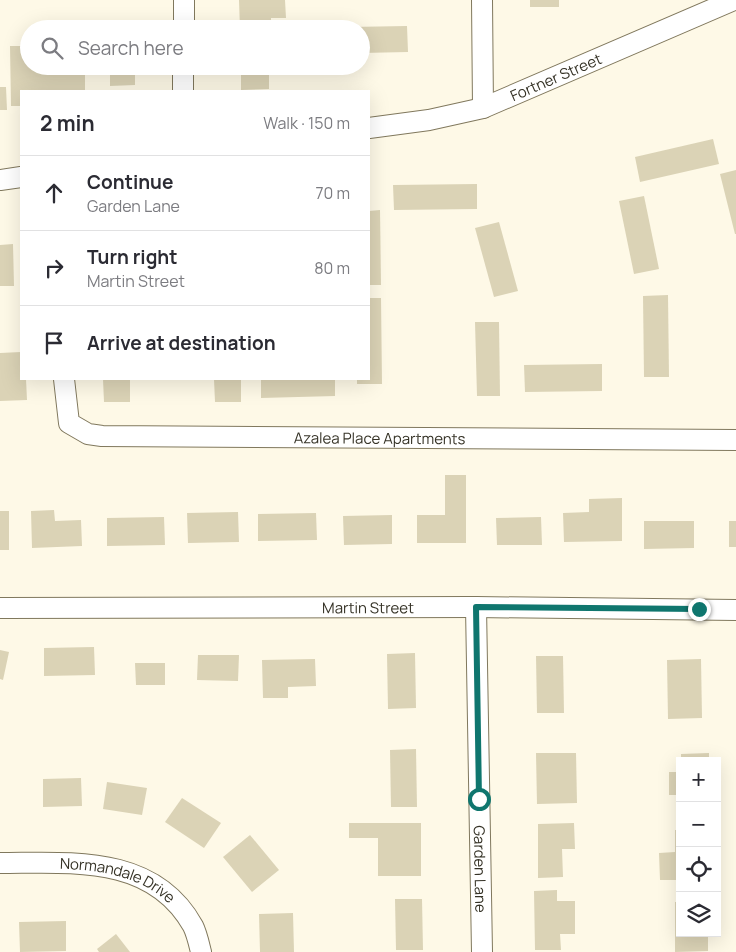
<!DOCTYPE html>
<html lang="en">
<head>
<meta charset="utf-8">
<style>
  body { margin:0; font-family:Manrope,sans-serif; background:#f7f7f7; color:#2b2b33 }
  .controls { position:absolute; right:15px; bottom:15px; display:grid; overflow:hidden; border-radius:0px; box-shadow:0 5px 20px #0002 }
  .controls button { width:45px; height:45px; display:grid; place-items:center; padding:0; border:0; border-bottom:1px solid #e1e1e2; background:#fff; color:#2b2b33; font:25px sans-serif }
  .stop { position:absolute; width:15px; height:15px; margin:-11px; border:4px solid #0f766e; border-radius:50%; background:#fff }
  .stop.end { background:#0f766e; border-color:#fff; box-shadow:0 1px 5px #0008 }
  .list { margin:0; padding:0; list-style:none }
  h2 { display:flex; justify-content:space-between; align-items:center; height:65px; margin:0; padding:0 20px; font-size:21px }
  h2 small { font-size:16px; font-weight:400; color:#7c7c81 }
  .list li { display:grid; grid-template-columns:32px 1fr auto; gap:15px; align-items:center; box-sizing:border-box; height:75px; padding:0 20px; border-top:1px solid #e1e1e2 }
  .list b { display:block; font-size:19px; white-space:nowrap }
  .list p { margin:0; font-size:16px; white-space:nowrap; color:#7c7c81 }
  .list em { font-size:16px; font-style:normal; color:#7c7c81 }
  .icon { flex:none; width:28px; height:28px; fill:none; stroke:currentColor; stroke-width:2; stroke-linecap:round; stroke-linejoin:round }
  .map { position:relative; flex:none; width:736px; height:952px; overflow:hidden }
  .search { position:absolute; background:#fff; box-shadow:0 5px 20px #0002; left:20px; top:20px; width:350px; height:55px; display:flex; align-items:center; gap:12px; box-sizing:border-box; padding:0 18px; border-radius:28px; color:#7c7c81; font-size:19px }
  .panel { position:absolute; background:#fff; box-shadow:0 5px 20px #0002; left:20px; top:90px; width:350px; height:290px; border-radius:0px }
  .map>svg:first-child { display:block }
</style>
</head>
<body>
<div class="map">
<svg width="736" height="952" viewBox="0 0 736 952">
  <rect width="100%" height="100%" fill="#fef9e7"/>
  <g fill="#dbd3b6">
    <polygon points="239,0 285,0 286,18 271,18 271,29 240,29"/>
    <rect x="530" y="0" width="29" height="7"/>
    <polygon points="407,26 408,52 361,53 361,29 350,29 350,27"/>
    <polygon points="10,46 29,46 29,66 85,66 85,91 21,91 21,106 11,106"/>
    <polygon points="110,66 135,66 135,85 110,86"/>
    <polygon points="241,66 292,66 292,75 269,75 269,89 241,90"/>
    <polygon points="0,87 6,87 7,110 0,110"/>
    <polygon points="713,139 719,164 640,182 635,157"/>
    <polygon points="736,170 736,234 735,234 720,174"/>
    <polygon points="477,184 477,209 394,210 393,185"/>
    <polygon points="644,196 659,269 634,274 619,201"/>
    <polygon points="380,210 381,285 369,285 369,211"/>
    <polygon points="499,222 518,291 494,297 475,228"/>
    <polygon points="13,244 14,286 0,286 0,245"/>
    <polygon points="668,295 669,377 644,377 643,296"/>
    <polygon points="369,298 381,298 382,384 357,384 357,379 369,379"/>
    <polygon points="475,322 499,322 500,396 477,396"/>
    <polygon points="21,352 21,379 26,379 27,400 0,401 0,353"/>
    <polygon points="602,364 602,391 525,392 524,365"/>
    <polygon points="103,379 130,379 130,402 104,402"/>
    <polygon points="214,379 241,379 241,402 215,402"/>
    <polygon points="261,379 335,379 335,396 261,398"/>
    <polygon points="445,475 466,475 466,543 417,543 417,515 445,515"/>
    <polygon points="622,498 622,541 564,542 563,513 589,512 589,499"/>
    <polygon points="54,510 55,521 81,520 82,546 32,548 31,511"/>
    <rect x="0" y="511" width="9" height="39"/>
    <polygon points="238,512 239,542 188,543 187,513"/>
    <polygon points="316,513 317,540 258,541 258,514"/>
    <polygon points="392,515 392,544 344,545 343,516"/>
    <polygon points="164,517 165,545 107,546 107,518"/>
    <polygon points="541,517 542,545 497,545 496,518"/>
    <polygon points="644,521 694,521 694,548 644,549"/>
    <rect x="729" y="521" width="7" height="26"/>
    <polygon points="94,647 95,675 44,676 44,648"/>
    <polygon points="0,650 9,652 3,680 0,679"/>
    <polygon points="415,653 416,708 388,709 387,654"/>
    <polygon points="198,655 239,655 238,681 197,680"/>
    <polygon points="536,656 563,656 564,713 537,713"/>
    <polygon points="315,659 316,686 288,687 288,698 263,698 262,660"/>
    <polygon points="701,659 702,718 668,719 667,660"/>
    <polygon points="135,663 165,663 165,685 136,685"/>
    <polygon points="416,749 417,807 391,807 390,750"/>
    <polygon points="536,753 576,753 577,803 537,804"/>
    <polygon points="709,753 709,761 681,761 681,754"/>
    <rect x="669" y="772" width="11" height="23"/>
    <polygon points="81,778 82,806 43,807 43,779"/>
    <polygon points="107,782 147,788 142,815 103,809"/>
    <polygon points="182,798 221,823 204,848 165,822"/>
    <polygon points="349,823 421,823 421,876 378,876 378,838 349,838"/>
    <polygon points="574,823 575,849 562,849 563,877 538,878 538,824"/>
    <polygon points="675,830 680,830 680,880 660,880 659,853 675,852"/>
    <polygon points="250,835 279,870 252,892 223,857"/>
    <polygon points="557,890 557,901 575,901 575,934 560,934 561,950 535,950 534,891"/>
    <polygon points="395,899 422,899 423,950 396,950"/>
    <polygon points="675,902 680,902 680,933 708,933 708,951 675,952"/>
    <polygon points="293,913 294,952 260,952 259,914"/>
    <polygon points="66,921 66,951 20,952 19,922"/>
    <polygon points="116,934 130,952 99,952 97,949"/>
  </g>
  <g fill="none" stroke-linecap="round" stroke-linejoin="round">
    <defs>
      <g id="minor">
        <polyline points="482,0 483,108"/>
        <polyline points="184,29 184,0"/>
        <polyline points="183,91 183,66"/>
        <path id="s1" d="M369 128 429 120 483 108 734 0"/>
        <polyline points="0,180 21,177"/>
        <path id="s2" d="M64 379 69 423 88 434 102 436 736 440"/>
        <path id="s3" d="M476 607 482 952"/>
        <path id="s4" d="M0 608 476 607 736 610"/>
        <path id="s5" d="M0 863C71 863 153 854 193 926 197 934 199 944 201 952"/>
      </g>
    </defs>
    <use href="#minor" stroke="#80785d" stroke-width="22"/>
    <use href="#minor" stroke="#fff" stroke-width="20"/>
  </g>
  <g fill="none" stroke-linecap="round" stroke-linejoin="round">
    <polyline stroke="#0f766e" stroke-width="6" points="479,799 476,607 699,609"/>
  </g>
  <g text-anchor="middle" dominant-baseline="central" stroke-width="4" stroke-linejoin="round" paint-order="stroke">
    <g font-size="15" fill="#353226" stroke="#fff">
      <text stroke="none"><textPath href="#s1" startOffset="195">Fortner Street</textPath></text>
      <text stroke="none"><textPath href="#s2" startOffset="358">Azalea Place Apartments</textPath></text>
      <text stroke="none"><textPath href="#s4" startOffset="368">Martin Street</textPath></text>
      <text stroke="none"><textPath href="#s3" startOffset="262">Garden Lane</textPath></text>
      <text stroke="none"><textPath href="#s5" startOffset="121">Normandale Drive</textPath></text>
    </g>
  </g>
</svg>
<div class="controls">
<button>+</button>
<button>−</button>
<button><svg class="icon" aria-label="locate" viewBox="0 0 24 24"><circle cx="12" cy="12" r="6"/><path d="M12 2v4M12 18v4M2 12h4M18 12h4"/></svg></button>
<button><svg class="icon" aria-label="layers" viewBox="0 0 24 24"><path d="M12 4l9 5-9 5-9-5zM3 14l9 5 9-5"/></svg></button>
</div>
<div class="stop" style="left:479px;top:799px"></div>
<div class="stop end" style="left:699px;top:609px"></div>
<div class="search"><svg class="icon" aria-label="search" viewBox="0 0 24 24"><circle cx="10" cy="10" r="6"/><path d="M15 15l6 6"/></svg>Search here</div>
<section class="panel">
<h2>2 min<small>Walk · 150 m</small></h2>
<ul class="list">
<li><svg class="icon" aria-label="ahead" viewBox="0 0 24 24"><path d="M12 20V5M6 11l6-6 6 6"/></svg><div><b>Continue</b><p>Garden Lane</p></div><em>70 m</em></li>
<li><svg class="icon" aria-label="right" viewBox="0 0 24 24"><path d="M7 20v-9h11M14 6l5 5-5 5"/></svg><div><b>Turn right</b><p>Martin Street</p></div><em>80 m</em></li>
<li><svg class="icon" aria-label="arrive" viewBox="0 0 24 24"><path d="M6 21V4h12l-3 4 3 4H6"/></svg><div><b>Arrive at destination</b></div></li>
</ul>
</section>
</div>
</body>
</html>
